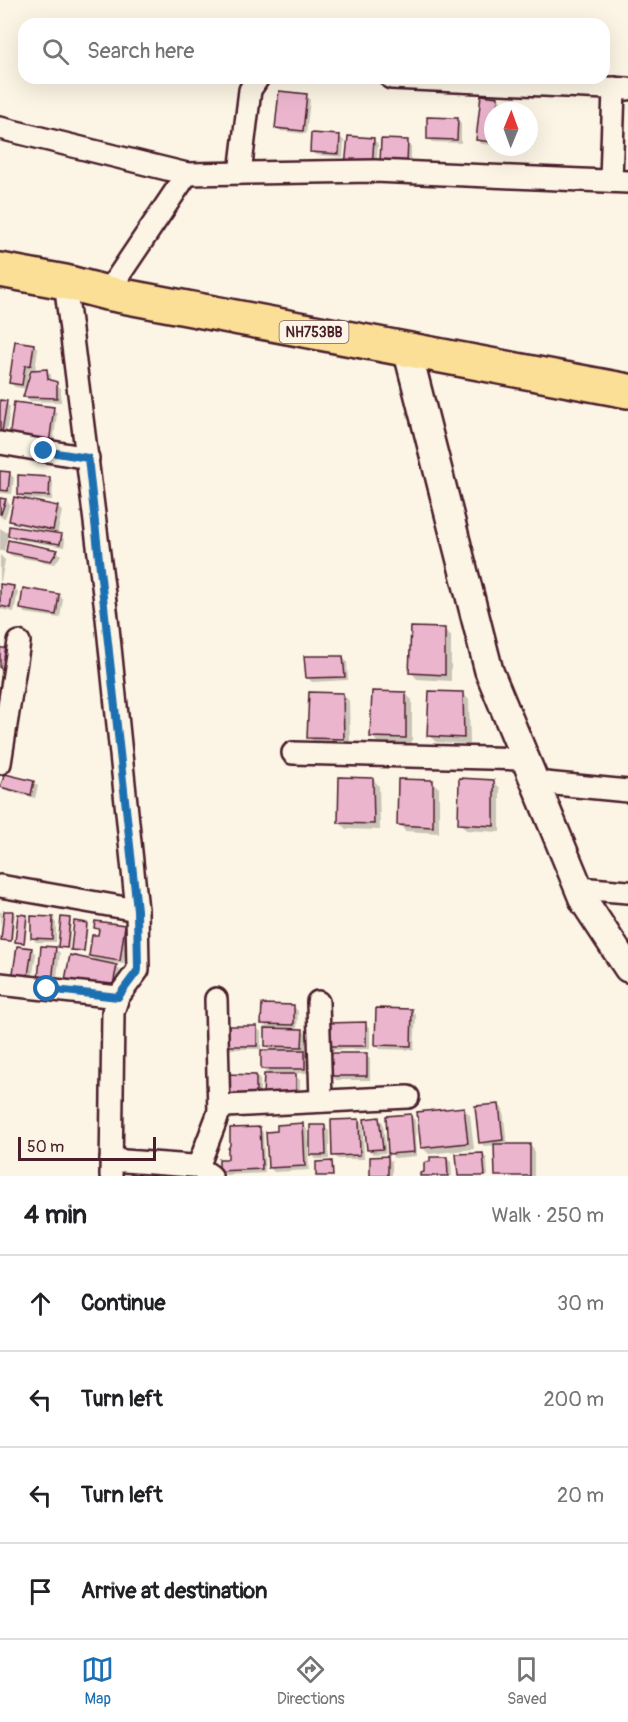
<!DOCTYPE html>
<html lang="en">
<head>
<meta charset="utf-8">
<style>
  body { margin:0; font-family:Pangolin,sans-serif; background:#f6f6f6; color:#202124 }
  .compass { position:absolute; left:484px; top:102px; width:54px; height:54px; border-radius:50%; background:#fff; box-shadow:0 6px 24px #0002; rotate:1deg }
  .scale { position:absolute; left:18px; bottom:15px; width:138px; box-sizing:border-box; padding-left:6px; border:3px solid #4a1f2b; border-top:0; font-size:16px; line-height:21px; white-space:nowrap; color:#4a1f2b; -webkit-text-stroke:4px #fcf5e5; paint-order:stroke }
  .stop { position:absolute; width:18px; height:18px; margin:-14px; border:4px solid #1f6fb2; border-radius:50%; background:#fff }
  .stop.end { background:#1f6fb2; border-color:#fff; box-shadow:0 2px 6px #0008 }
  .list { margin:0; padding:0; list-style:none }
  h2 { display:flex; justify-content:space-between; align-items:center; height:78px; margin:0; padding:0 24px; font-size:26px }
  h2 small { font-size:20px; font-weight:400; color:#757577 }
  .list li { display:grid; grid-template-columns:39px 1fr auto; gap:18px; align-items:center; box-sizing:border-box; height:96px; padding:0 24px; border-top:2px solid #e0e0e0 }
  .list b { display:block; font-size:22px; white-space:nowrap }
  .list em { font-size:20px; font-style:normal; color:#757577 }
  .icon { flex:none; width:33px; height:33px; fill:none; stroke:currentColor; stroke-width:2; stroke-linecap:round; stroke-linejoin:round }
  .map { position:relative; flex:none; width:628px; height:1176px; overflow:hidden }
  .search { position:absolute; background:#fff; box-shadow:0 6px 24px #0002; left:18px; right:18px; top:18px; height:66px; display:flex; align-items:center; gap:15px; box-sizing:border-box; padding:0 21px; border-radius:18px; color:#757577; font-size:22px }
  .sheet { height:462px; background:#fff }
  nav { display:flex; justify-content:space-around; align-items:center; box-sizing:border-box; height:84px; border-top:2px solid #e0e0e0; background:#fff; font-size:16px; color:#757577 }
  nav a { display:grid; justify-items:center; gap:3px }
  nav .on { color:#1f6fb2 }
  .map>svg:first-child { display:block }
</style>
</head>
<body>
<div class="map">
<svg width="628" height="1176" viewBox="0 0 628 1176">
  <rect width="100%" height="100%" fill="#fcf5e5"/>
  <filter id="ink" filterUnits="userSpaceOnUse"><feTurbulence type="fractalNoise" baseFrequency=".0167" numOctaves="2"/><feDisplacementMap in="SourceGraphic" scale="12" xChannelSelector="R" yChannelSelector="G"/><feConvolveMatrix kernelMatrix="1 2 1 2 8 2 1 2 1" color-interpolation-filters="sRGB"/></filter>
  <g filter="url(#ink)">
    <g fill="#0003" fill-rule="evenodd">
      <polygon points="306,96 310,100 306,134 281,131 276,127"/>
      <polygon points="498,98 502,103 501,111 493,111 493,145 482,144 477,140"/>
      <polygon points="457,120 461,124 461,143 432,142 428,138"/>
      <polygon points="339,136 344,141 343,157 315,155 311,151"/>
      <polygon points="374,140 378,144 376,173 347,166"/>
      <polygon points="407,141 411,146 411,168 386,167"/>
      <path d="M34 345 38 349 35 371 46 370 51 375V382L61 388V402L29 401 25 397 27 389 15 387 11 383ZM32 369 29 380 27 379 29 370Z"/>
      <polygon points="0,402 6,403 10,407 5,441 0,440"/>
      <polygon points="53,409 57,413 53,447 15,443"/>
      <polygon points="0,473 10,474 14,478 12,494 0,493"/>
      <polygon points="49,478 53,483 52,500 24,499 19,494"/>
      <polygon points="0,500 6,500 10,504 5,518 0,517"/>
      <polygon points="57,507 62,511 57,535 61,536 65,540 64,547 14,539 8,534 4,551 0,551 0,528 9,534 46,533 46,531 15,524 11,520"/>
      <polygon points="57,551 61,555 55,564 12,556 7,552"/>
      <polygon points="0,555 5,560 1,581 0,581"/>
      <polygon points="0,585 14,587 18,592 14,612 0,609"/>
      <polygon points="59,595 63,599 60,618 25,613 21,609"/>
      <polygon points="444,629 451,636 451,681 417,679 411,672"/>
      <polygon points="0,649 5,650 10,654 8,672 0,671"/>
      <polygon points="342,657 347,662 348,680 312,682 308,678"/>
      <polygon points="0,675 5,679 0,697"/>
      <polygon points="405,693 412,700 412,744 378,743 372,736"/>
      <polygon points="463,693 469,700 470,744 436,742 429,736"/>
      <polygon points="343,694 349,701 350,745 316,744 309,737"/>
      <polygon points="373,779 379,786 380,830 346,829 339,822"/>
      <polygon points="493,781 500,788 500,832 466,830 460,823"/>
      <polygon points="33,782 38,786 35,798 5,791 1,787"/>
      <polygon points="432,782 439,788 439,833 405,831 399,824"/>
      <polygon points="0,911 2,913 0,928"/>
      <polygon points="13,913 15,915 12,942 4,941 3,939"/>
      <polygon points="26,917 28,919 25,944 18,943 16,942"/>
      <polygon points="52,918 56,923 56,942 36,942 32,937"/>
      <polygon points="69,919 71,921 69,949 61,948 60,947"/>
      <polygon points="86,924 88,926 85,952 74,951 73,949"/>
      <polygon points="124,926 128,931 124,964 113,963 120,970 115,999 96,962 90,956 99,937 100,932 96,928"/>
      <polygon points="55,949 60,953 56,985 43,984"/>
      <polygon points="32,950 36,954 31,986 18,984"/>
      <polygon points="294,1007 298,1011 297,1030 302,1030 306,1034 306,1051 303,1051 309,1056 309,1073 293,1073 300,1080 300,1100 262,1069 272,1051 266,1045 267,1027 262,1023"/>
      <polygon points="411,1010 416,1015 414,1050 380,1049 376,1045"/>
      <polygon points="365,1024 370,1028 370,1049 333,1050 329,1046"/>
      <polygon points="257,1028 261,1032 261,1049 228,1049 223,1045"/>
      <polygon points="366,1055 370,1059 370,1080 336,1080 332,1076"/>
      <polygon points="256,1076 260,1080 260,1099 232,1098 227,1094"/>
      <polygon points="499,1105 503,1109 507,1146 529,1145 534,1149 534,1176 496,1176 496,1145 484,1146 480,1142"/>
      <polygon points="464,1109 470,1115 474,1149 429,1154 422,1147"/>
      <polygon points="410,1116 415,1120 417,1156 394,1158 390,1153"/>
      <polygon points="379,1119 383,1123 386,1153 373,1154 369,1150"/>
      <polygon points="359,1120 363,1125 364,1159 338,1159 333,1155"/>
      <polygon points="302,1125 307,1129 309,1170 274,1172 269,1167"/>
      <polygon points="324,1127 329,1131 329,1159 316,1159 312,1155"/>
      <polygon points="259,1128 263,1132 265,1173 225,1175 221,1170"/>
      <polygon points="483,1154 487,1159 488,1176 459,1176"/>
      <polygon points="388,1158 392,1162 392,1176 371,1176"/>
      <polygon points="447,1158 451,1162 452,1176 421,1176 426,1174 432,1162"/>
    </g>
    <g fill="#ebb5ce" stroke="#4a1f2b" stroke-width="1.5">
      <polygon points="279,91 307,94 303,131 275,128"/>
      <polygon points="481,95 498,97 497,111 493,111 493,142 476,140"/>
      <polygon points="427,117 458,118 457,140 427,139"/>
      <polygon points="311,133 340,135 339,154 310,152"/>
      <polygon points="348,136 374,138 372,169 345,167"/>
      <polygon points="381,139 408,140 407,164 380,163"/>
      <polygon points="15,341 34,344 31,365 25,366 22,385 9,383"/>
      <polygon points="47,369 48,379 57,382 57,398 23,397 31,370"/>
      <polygon points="0,400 7,401 1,438 0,437"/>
      <polygon points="14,402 54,407 49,444 9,439"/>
      <polygon points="0,471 10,472 8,491 0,490"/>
      <polygon points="18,475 50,477 49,496 18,495"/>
      <polygon points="14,497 58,506 53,530 9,521"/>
      <polygon points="0,498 6,499 1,514 0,514"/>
      <polygon points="9,526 62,534 60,544 8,536"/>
      <polygon points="8,540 58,550 51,561 6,552"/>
      <polygon points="0,584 14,586 10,608 0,606"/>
      <polygon points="23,588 59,594 56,615 20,609"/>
      <polygon points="411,627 445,628 445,675 409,673"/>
      <polygon points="0,648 6,648 4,669 0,668"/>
      <polygon points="304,656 343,656 345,677 306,678"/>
      <polygon points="372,691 406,692 406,738 370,737"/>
      <polygon points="429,691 463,692 464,738 427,736"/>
      <polygon points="309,692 343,693 344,739 307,738"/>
      <polygon points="5,774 34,781 31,795 0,787"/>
      <polygon points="339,777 373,778 374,824 338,823"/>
      <polygon points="459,778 494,780 494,826 458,824"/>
      <polygon points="398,779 433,780 433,827 397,825"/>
      <polygon points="4,911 13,911 11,941 1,940"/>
      <polygon points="18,914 27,915 24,943 15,942"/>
      <polygon points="31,916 53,917 52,939 31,938"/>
      <polygon points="61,917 70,918 67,948 58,947"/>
      <polygon points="74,921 87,923 84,951 71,950"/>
      <polygon points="95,921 125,925 120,961 89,956 92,935 98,935 99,929 94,928"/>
      <polygon points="17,946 32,948 27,983 12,980"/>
      <polygon points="41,946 56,947 52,982 38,980"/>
      <polygon points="70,955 117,965 111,995 64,985"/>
      <polygon points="262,1004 294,1005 294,1025 261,1024"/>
      <polygon points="376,1008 412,1009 411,1046 375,1045"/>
      <polygon points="366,1022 366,1046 328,1046 327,1023"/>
      <rect x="222" y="1026" width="35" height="20"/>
      <polygon points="265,1028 303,1029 302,1047 265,1046"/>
      <rect x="261" y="1050" width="44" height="19"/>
      <polygon points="330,1053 367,1053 367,1076 331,1076"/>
      <polygon points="226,1074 256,1075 256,1095 226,1095"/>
      <polygon points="264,1074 296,1074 296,1096 263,1096"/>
      <polygon points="499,1104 503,1140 479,1143 475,1106"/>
      <polygon points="464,1107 468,1143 421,1148 417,1112"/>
      <polygon points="411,1114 414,1152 388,1154 386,1116"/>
      <polygon points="379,1117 383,1149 367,1150 364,1119"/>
      <polygon points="359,1119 360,1155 332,1156 331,1120"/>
      <polygon points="303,1123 305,1166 268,1168 266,1132 277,1131 277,1125"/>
      <polygon points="310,1125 325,1125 326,1155 310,1155"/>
      <polygon points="260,1127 262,1169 219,1171 219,1159 228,1159 228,1149 230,1145 230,1128"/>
      <polygon points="494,1144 530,1144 530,1176 495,1176"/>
      <polygon points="483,1153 485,1176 458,1176 456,1154"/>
      <polygon points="388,1156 388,1176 370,1176 370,1157"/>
      <polygon points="430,1157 447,1157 448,1176 420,1176 420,1173 424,1172 424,1163 430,1161"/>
      <polygon points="332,1161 333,1176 316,1176 316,1162"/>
    </g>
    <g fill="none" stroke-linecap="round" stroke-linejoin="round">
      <defs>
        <g id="minor">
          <polyline points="391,78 628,89"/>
          <polyline points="0,128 187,174 375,171 628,182"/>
          <polyline points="240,173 250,90 258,78"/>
          <polyline points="611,181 614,88"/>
          <polyline points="65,282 107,618 137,910 138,970 118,997 113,1012 111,1176"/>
          <polyline points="107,293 187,174"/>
          <polyline points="0,443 88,458"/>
          <polyline points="293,753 525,759"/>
          <polyline points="0,763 19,642"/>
          <polyline points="535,782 628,791"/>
          <polyline points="0,886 137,910"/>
          <polyline points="578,888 628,892"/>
          <polyline points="0,984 118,997"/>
          <polyline points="216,999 219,1112"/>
          <polyline points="318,1002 321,1101"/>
          <polyline points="111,1160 192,1166 198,1167 211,1176"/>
          <polyline points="198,1167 219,1112 226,1106 408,1097"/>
        </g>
        <polyline id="tertiary" points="407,349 489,671 584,901 628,968"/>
        <polyline id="trunk" points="0,270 65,282 107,293 628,391"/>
      </defs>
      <use href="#minor" stroke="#4a1f2b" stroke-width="26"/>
      <use href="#tertiary" stroke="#4a1f2b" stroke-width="32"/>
      <use href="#trunk" stroke="#4a1f2b" stroke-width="38"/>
      <use href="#minor" stroke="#fcf5e5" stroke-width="21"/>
      <use href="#tertiary" stroke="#fcf5e5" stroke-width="27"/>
      <use href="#trunk" stroke="#fbdf96" stroke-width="33"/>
    </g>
  </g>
  <g fill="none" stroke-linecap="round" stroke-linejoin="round" filter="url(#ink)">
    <polyline stroke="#1f6fb2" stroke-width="8" points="44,451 88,458 137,910 138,970 118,997 47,989"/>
  </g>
  <g text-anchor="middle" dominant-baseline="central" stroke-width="4.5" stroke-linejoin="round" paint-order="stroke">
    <rect fill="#fcf5e5" stroke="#7f5f63" stroke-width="1.5" x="279.5" y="321" width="69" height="22" rx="4.5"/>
    <g font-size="14" font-weight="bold" fill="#4a1f2b">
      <text x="314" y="332">NH753BB</text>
    </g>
  </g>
</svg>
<svg class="compass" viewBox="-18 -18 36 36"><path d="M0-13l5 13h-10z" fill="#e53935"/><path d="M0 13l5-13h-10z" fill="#757577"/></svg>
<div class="scale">50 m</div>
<div class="stop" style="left:47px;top:989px"></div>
<div class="stop end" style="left:44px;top:451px"></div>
<div class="search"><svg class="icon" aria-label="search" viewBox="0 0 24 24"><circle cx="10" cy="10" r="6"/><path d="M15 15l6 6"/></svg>Search here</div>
</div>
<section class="sheet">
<h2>4 min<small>Walk · 250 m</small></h2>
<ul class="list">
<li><svg class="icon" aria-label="ahead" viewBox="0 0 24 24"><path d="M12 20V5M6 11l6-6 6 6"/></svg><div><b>Continue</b></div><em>30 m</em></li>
<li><svg class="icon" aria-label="left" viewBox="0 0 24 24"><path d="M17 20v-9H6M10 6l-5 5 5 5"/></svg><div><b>Turn left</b></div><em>200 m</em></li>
<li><svg class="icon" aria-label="left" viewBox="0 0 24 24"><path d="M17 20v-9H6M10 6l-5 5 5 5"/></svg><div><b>Turn left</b></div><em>20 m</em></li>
<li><svg class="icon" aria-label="arrive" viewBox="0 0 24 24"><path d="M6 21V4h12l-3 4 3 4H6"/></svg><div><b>Arrive at destination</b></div></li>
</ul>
</section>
<nav>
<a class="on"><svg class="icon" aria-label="map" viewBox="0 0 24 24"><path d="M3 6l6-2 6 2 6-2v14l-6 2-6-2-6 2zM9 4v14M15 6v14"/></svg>Map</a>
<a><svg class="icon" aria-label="directions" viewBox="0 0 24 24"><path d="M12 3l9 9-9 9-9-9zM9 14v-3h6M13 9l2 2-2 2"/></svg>Directions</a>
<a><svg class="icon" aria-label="saved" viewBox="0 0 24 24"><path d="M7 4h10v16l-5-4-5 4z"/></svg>Saved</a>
</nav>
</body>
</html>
